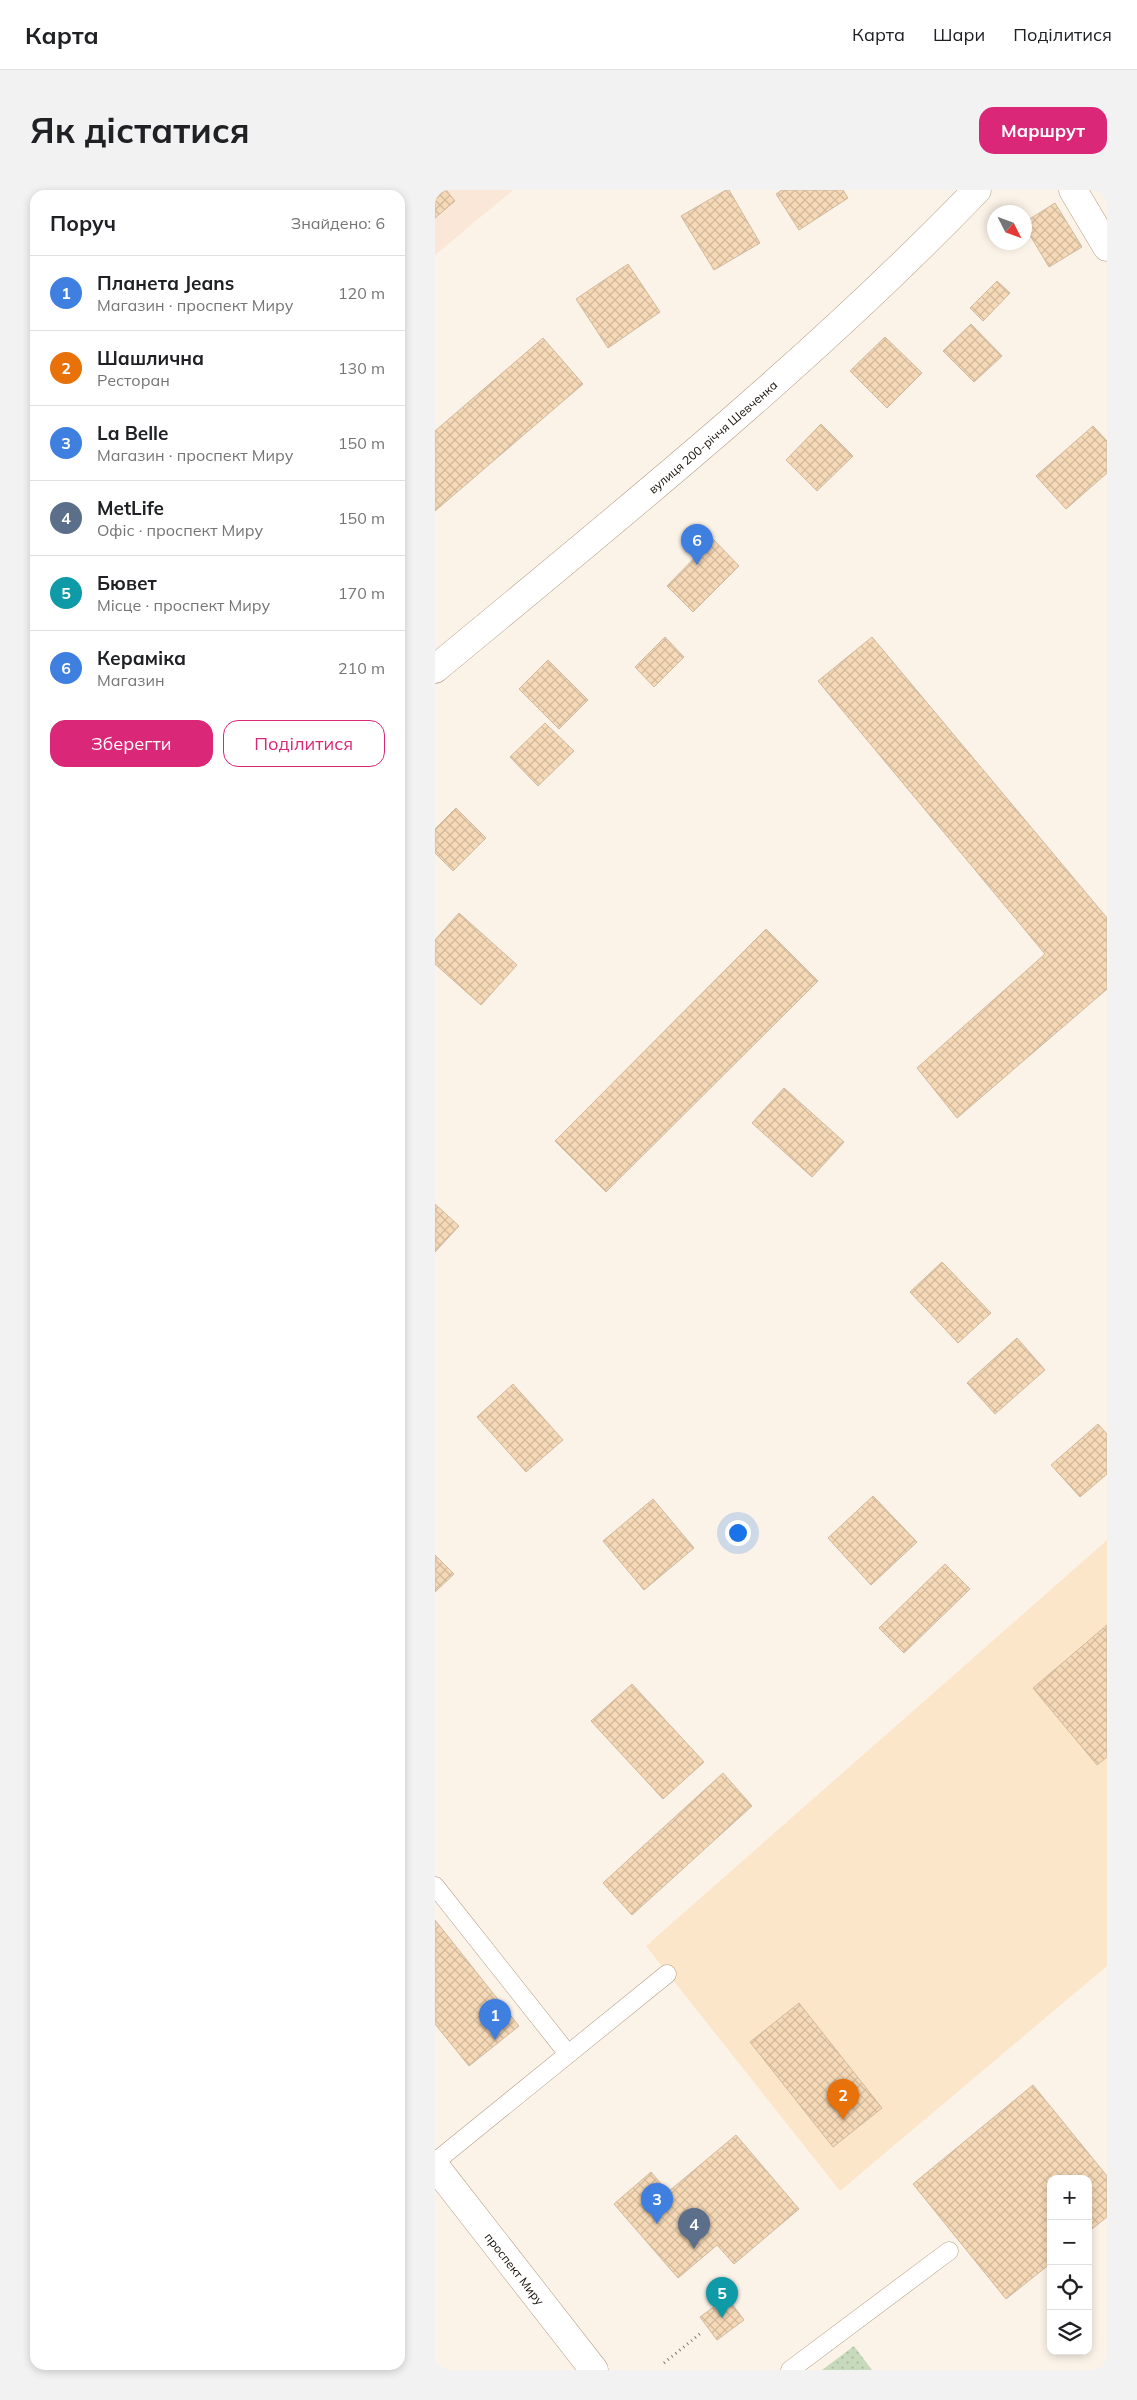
<!DOCTYPE html>
<html lang="uk">
<head>
<meta charset="utf-8">
<style>
  body { margin:0; font-family:Mulish,sans-serif; background:#f2f2f2; color:#202124 }
  .controls { position:absolute; right:15px; bottom:15px; display:grid; overflow:hidden; border-radius:10px; box-shadow:0 2px 8px #0003 }
  .controls button { width:45px; height:45px; display:grid; place-items:center; padding:0; border:0; border-bottom:1px solid #e0e0e0; background:#fff; color:#202124; font:25px sans-serif }
  .compass { position:absolute; left:552px; top:15px; width:45px; height:45px; border-radius:50%; background:#fff; box-shadow:0 2px 8px #0003; rotate:132deg }
  .you { position:absolute; left:302px; top:1342px; width:18px; height:18px; margin:-12px; border:4px solid #fff; border-radius:50%; background:#1a73e8; box-shadow:0 0 0 8px #1a73e833 }
  .badge { display:grid; place-items:center; width:32px; height:32px; border-radius:50%; background:#db2777; color:#fff; font-size:16px; font-weight:700 }
  .pin { position:absolute; translate:-50% -41px; filter:drop-shadow(0 1px 2px #0008) }
  .pin::after { content:''; position:absolute; top:26px; width:18px; height:15px; background:inherit; clip-path:polygon(0 0,100% 0,50% 100%) }
  .list { margin:0; padding:0; list-style:none }
  h2 { display:flex; justify-content:space-between; align-items:center; height:65px; margin:0; padding:0 20px; font-size:21px }
  h2 small { font-size:16px; font-weight:400; color:#757577 }
  .list li { display:grid; grid-template-columns:32px 1fr auto; gap:15px; align-items:center; box-sizing:border-box; height:75px; padding:0 20px; border-top:1px solid #e0e0e0 }
  .list b { display:block; font-size:19px; white-space:nowrap }
  .list p { margin:0; font-size:16px; white-space:nowrap; color:#757577 }
  .list em { font-size:16px; font-style:normal; color:#757577 }
  .actions { display:flex; gap:10px; padding:15px 20px }
  .actions a { flex:1; padding:11px 0; border:1px solid #db2777; border-radius:15px; text-align:center; font-size:18px; color:#db2777 }
  .actions .main { background:#db2777; color:#fff }
  .icon { flex:none; width:28px; height:28px; fill:none; stroke:currentColor; stroke-width:2; stroke-linecap:round; stroke-linejoin:round }
  .map { position:relative; flex:none; width:672px; height:2180px; overflow:hidden; border-radius:15px }
  header { display:flex; align-items:center; gap:30px; box-sizing:border-box; height:70px; padding:0 25px; background:#fff; border-bottom:1px solid #e0e0e0 }
  header strong { font-size:24px }
  nav { display:flex; gap:28px; margin-inline-start:auto; font-size:18px }
  .intro { display:flex; align-items:center; justify-content:space-between; box-sizing:border-box; height:120px; padding:0 30px }
  h1 { margin:0; font-size:35px }
  .button { padding:12px 22px; border-radius:15px; background:#db2777; color:#fff; font-size:18px; font-weight:700 }
  main { display:flex; gap:30px; padding:0 30px }
  aside { flex:1; background:#fff; border-radius:15px; box-shadow:0 2px 8px #0003 }
  .map>svg:first-child { display:block }
</style>
</head>
<body>
<header>
<strong>Карта</strong>
<nav><a>Карта</a><a>Шари</a><a>Поділитися</a></nav>
</header>
<div class="intro"><h1>Як дістатися</h1><a class="button">Маршрут</a></div>
<main>
<aside>
<h2>Поруч<small>Знайдено: 6</small></h2>
<ul class="list">
<li><span class="badge" style="background:#3f7fe0">1</span><div><b>Планета Jeans</b><p>Магазин · проспект Миру</p></div><em>120 m</em></li>
<li><span class="badge" style="background:#e8710a">2</span><div><b>Шашлична</b><p>Ресторан</p></div><em>130 m</em></li>
<li><span class="badge" style="background:#3f7fe0">3</span><div><b>La Belle</b><p>Магазин · проспект Миру</p></div><em>150 m</em></li>
<li><span class="badge" style="background:#5c6f8a">4</span><div><b>MetLife</b><p>Офіс · проспект Миру</p></div><em>150 m</em></li>
<li><span class="badge" style="background:#0f9aa8">5</span><div><b>Бювет</b><p>Місце · проспект Миру</p></div><em>170 m</em></li>
<li><span class="badge" style="background:#3f7fe0">6</span><div><b>Кераміка</b><p>Магазин</p></div><em>210 m</em></li>
</ul>
<div class="actions"><a class="main">Зберегти</a><a>Поділитися</a></div>
</aside>
<div class="map">
<svg width="672" height="2180" viewBox="0 0 672 2180">
  <defs>
    <pattern id="park-dots" width="8" height="8" patternUnits="userSpaceOnUse" patternTransform="scale(1.25)"><rect width="8" height="8" fill="#c8dabc"/><path d="M2 2h.1M6 6h.1" fill="none" stroke="#abbaa0" stroke-width="1.8" stroke-linecap="round"/></pattern>
    <pattern id="building-cross-hatch" width="8" height="8" patternUnits="userSpaceOnUse" patternTransform="scale(1.25)"><rect width="8" height="8" fill="#f6d9b7"/><path d="M0 0l8 8M0 8l8-8" fill="none" stroke="#d2b99c"/></pattern>
  </defs>
  <rect width="100%" height="100%" fill="#fcf3e8"/>
  <polygon fill="#fce6ca" points="672,1350 672,1776 405,2001 211,1756"/>
  <polygon fill="#fae7d7" points="0,0 78,0 0,65"/>
  <polygon fill="url(#park-dots)" points="419,2156 437,2180 387,2180"/>
  <g fill="url(#building-cross-hatch)" stroke="#d1ba9f">
    <polygon points="0,0 11,0 20,11 0,28"/>
    <polygon points="291,0 294,0 325,53 279,80 246,26"/>
    <polygon points="347,0 408,0 413,8 364,40 341,4"/>
    <polygon points="620,13 647,57 614,77 590,37 590,32"/>
    <polygon points="193,74 225,122 173,158 141,109"/>
    <polygon points="562,91 575,103 548,131 535,118"/>
    <polygon points="536,134 567,166 539,192 508,161"/>
    <polygon points="450,147 487,183 452,218 415,181"/>
    <polygon points="108,148 148,194 0,321 0,241"/>
    <polygon points="386,234 418,266 382,301 351,270"/>
    <polygon points="658,236 672,251 672,283 631,319 601,286"/>
    <polygon points="278,349 304,376 258,422 232,396"/>
    <polygon points="230,447 249,467 219,497 200,477"/>
    <polygon points="437,447 672,728 672,799 522,928 482,878 610,764 383,491"/>
    <polygon points="113,470 153,510 124,539 84,499"/>
    <polygon points="110,533 139,561 103,596 75,567"/>
    <polygon points="21,618 51,648 18,681 0,663 0,639"/>
    <polygon points="24,723 82,775 46,815 0,774 0,750"/>
    <polygon points="331,739 383,791 171,1002 120,951"/>
    <polygon points="349,898 409,952 377,987 317,933"/>
    <polygon points="0,1014 24,1036 0,1062"/>
    <polygon points="507,1072 556,1123 523,1153 475,1102"/>
    <polygon points="582,1148 610,1180 560,1224 532,1193"/>
    <polygon points="78,1194 128,1250 91,1282 42,1227"/>
    <polygon points="663,1234 672,1244 672,1284 645,1307 616,1275"/>
    <polygon points="438,1306 482,1352 436,1395 393,1348"/>
    <polygon points="218,1309 259,1358 209,1400 168,1351"/>
    <polygon points="0,1365 19,1384 0,1402"/>
    <polygon points="510,1374 535,1399 469,1463 444,1438"/>
    <polygon points="672,1435 672,1567 662,1575 598,1498"/>
    <polygon points="197,1494 269,1572 228,1609 156,1531"/>
    <polygon points="288,1583 317,1616 197,1725 168,1693"/>
    <polygon points="0,1730 84,1836 34,1876 0,1834"/>
    <polygon points="364,1813 447,1918 398,1957 315,1852"/>
    <polygon points="598,1895 672,1986 672,2027 653,2042 653,1989 616,1989 616,2073 571,2109 478,1994"/>
    <polygon points="301,1945 364,2019 299,2074 282,2055 243,2088 179,2014 216,1982 233,2002"/>
    <polygon points="292,2107 309,2130 282,2150 265,2127"/>
  </g>
  <g fill="none" stroke-linecap="round" stroke-linejoin="round">
    <defs>
      <g id="service">
        <polyline points="0,1696 133,1864"/>
        <polyline points="0,1972 232,1784"/>
        <polyline points="355,2180 514,2061"/>
      </g>
      <g id="minor">
        <polyline points="638,0 672,57"/>
        <path id="s1" d="M0 479C186 325 375 173 542 0"/>
        <path id="s2" d="M0 1976 159 2180"/>
      </g>
    </defs>
    <use href="#service" stroke="#b29d82" stroke-width="19"/>
    <use href="#minor" stroke="#b29d82" stroke-width="29"/>
    <polyline stroke="#80786f" stroke-width="3" stroke-dasharray="1 4" stroke-linecap="butt" points="229,2173 266,2143"/>
    <use href="#service" stroke="#fff" stroke-width="18"/>
    <use href="#minor" stroke="#fff" stroke-width="28"/>
  </g>
  <g text-anchor="middle" dominant-baseline="central" stroke-width="4" stroke-linejoin="round" paint-order="stroke">
    <g font-size="12" fill="#120b03" stroke="#fff">
      <text stroke="none"><textPath href="#s1" startOffset="362">вулиця 200-річчя Шевченка</textPath></text>
      <text stroke="none"><textPath href="#s2" startOffset="130">проспект Миру</textPath></text>
    </g>
  </g>
</svg>
<div class="controls">
<button>+</button>
<button>−</button>
<button><svg class="icon" aria-label="locate" viewBox="0 0 24 24"><circle cx="12" cy="12" r="6"/><path d="M12 2v4M12 18v4M2 12h4M18 12h4"/></svg></button>
<button><svg class="icon" aria-label="layers" viewBox="0 0 24 24"><path d="M12 4l9 5-9 5-9-5zM3 14l9 5 9-5"/></svg></button>
</div>
<svg class="compass" viewBox="-18 -18 36 36"><path d="M0-13l5 13h-10z" fill="#e53935"/><path d="M0 13l5-13h-10z" fill="#757577"/></svg>
<div class="you"></div>
<div class="pin badge" style="left:60px;top:1850px;background:#3f7fe0">1</div>
<div class="pin badge" style="left:408px;top:1930px;background:#e8710a">2</div>
<div class="pin badge" style="left:222px;top:2034px;background:#3f7fe0">3</div>
<div class="pin badge" style="left:259px;top:2059px;background:#5c6f8a">4</div>
<div class="pin badge" style="left:287px;top:2128px;background:#0f9aa8">5</div>
<div class="pin badge" style="left:262px;top:375px;background:#3f7fe0">6</div>
</div>
</main>
</body>
</html>
